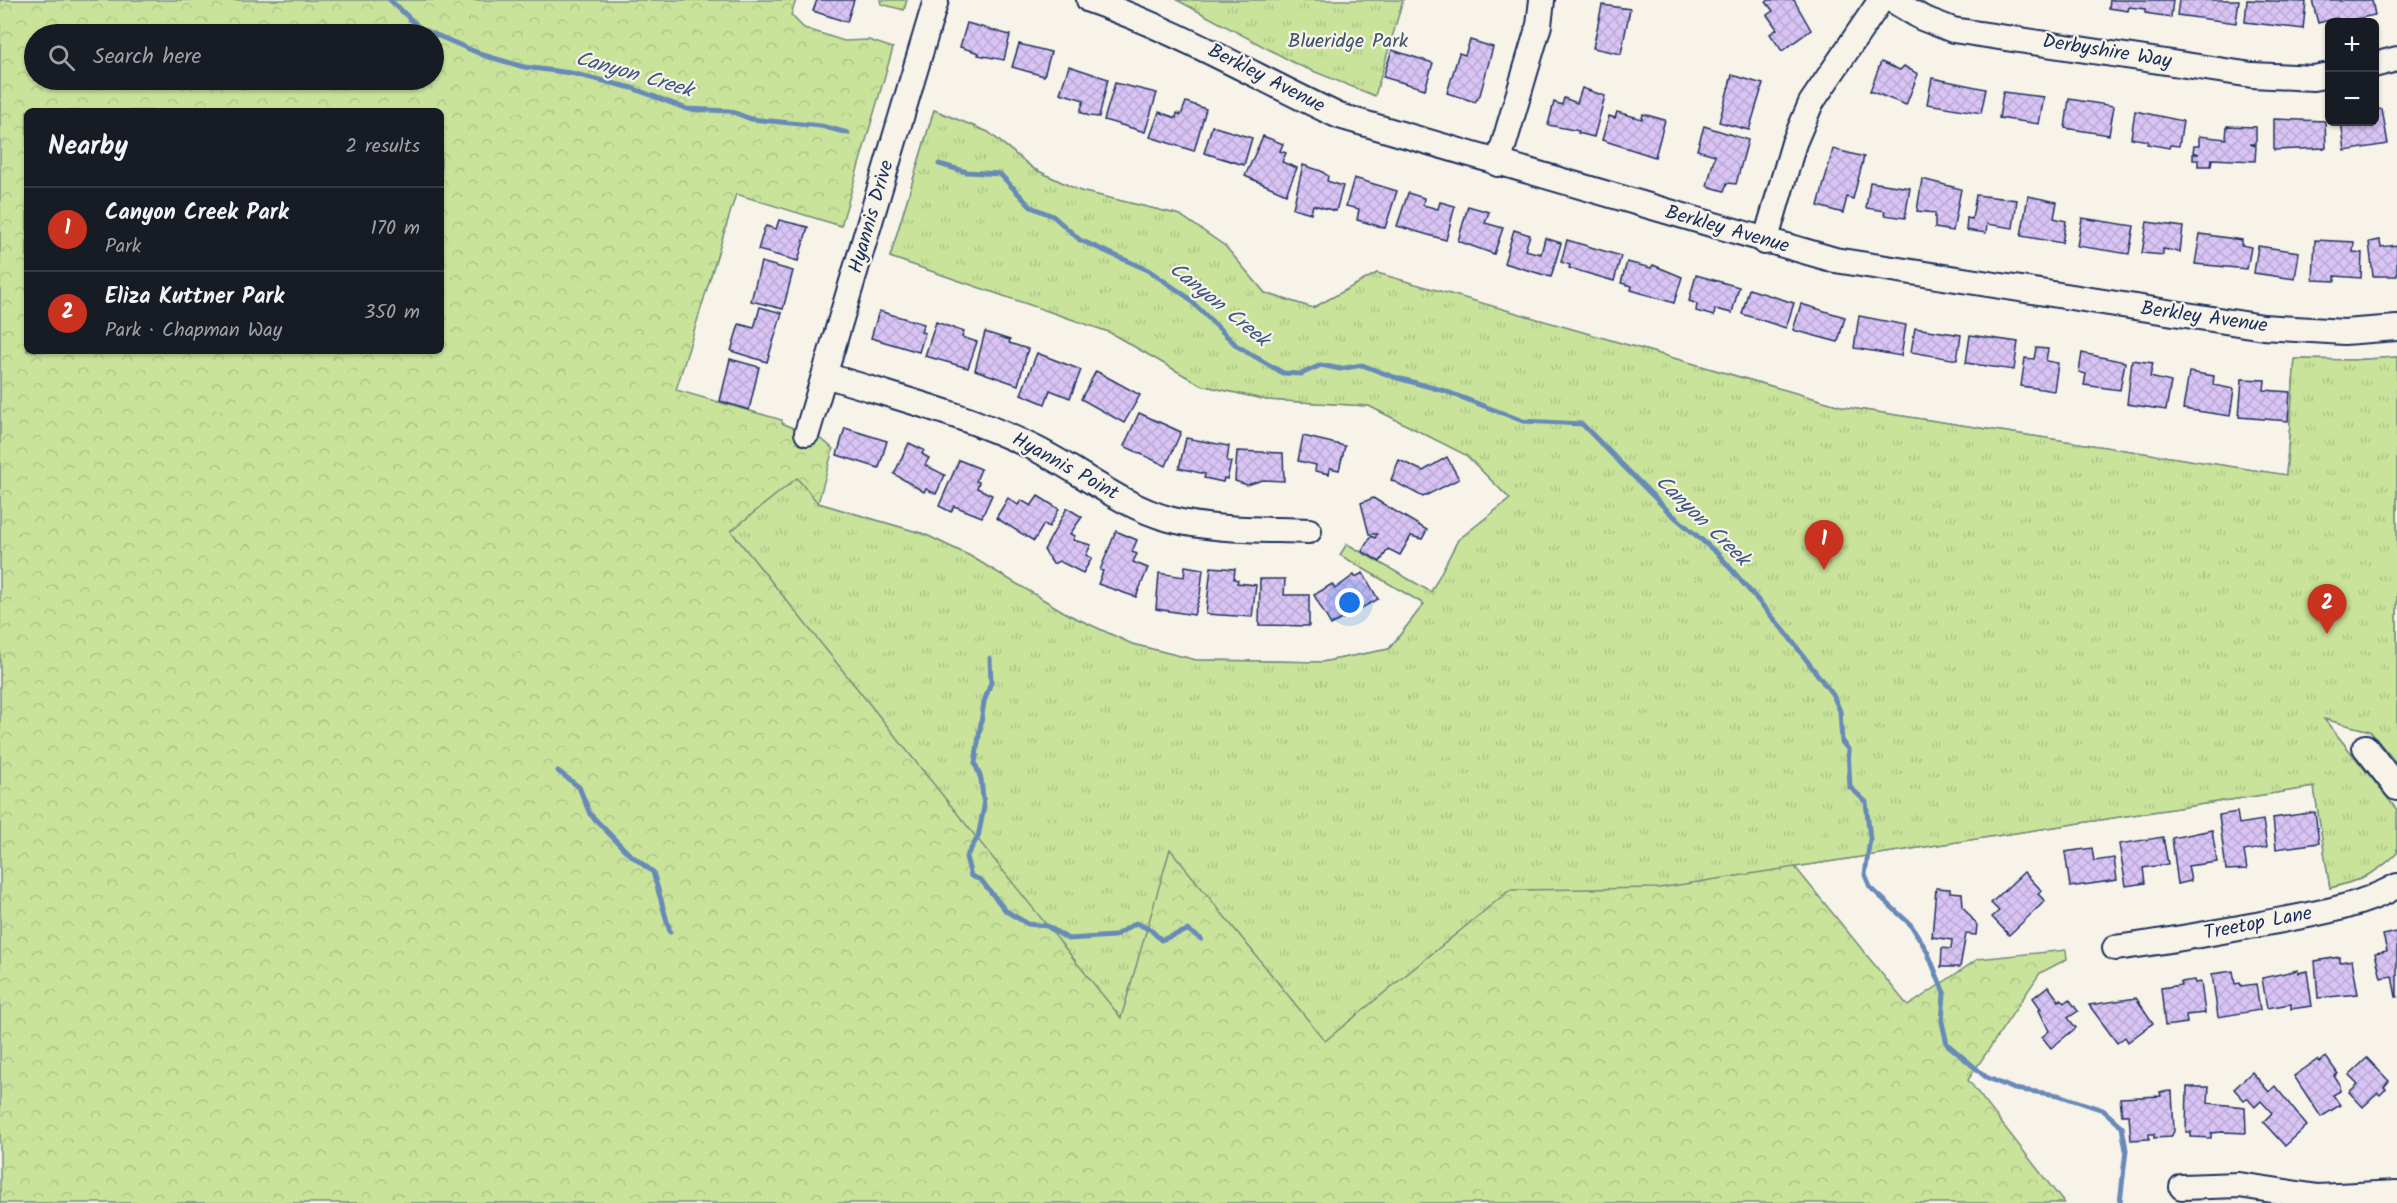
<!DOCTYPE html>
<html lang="en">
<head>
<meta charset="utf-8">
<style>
  body { margin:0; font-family:Kalam,sans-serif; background:#242831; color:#f1f3f6 }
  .controls { position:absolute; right:18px; top:18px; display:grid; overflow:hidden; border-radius:9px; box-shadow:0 2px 4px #0004 }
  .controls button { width:54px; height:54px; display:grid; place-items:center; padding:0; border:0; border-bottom:2px solid #363941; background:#171b24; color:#f1f3f6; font:30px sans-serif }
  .you { position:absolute; left:1350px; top:603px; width:21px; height:21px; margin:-15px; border:4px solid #fff; border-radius:50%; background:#1a73e8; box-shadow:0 0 0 9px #1a73e833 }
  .badge { display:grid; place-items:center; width:39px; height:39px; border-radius:50%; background:#c8321e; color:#fff; font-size:20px; font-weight:700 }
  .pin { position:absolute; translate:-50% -50px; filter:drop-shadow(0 2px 3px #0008) }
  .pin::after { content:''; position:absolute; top:32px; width:21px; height:18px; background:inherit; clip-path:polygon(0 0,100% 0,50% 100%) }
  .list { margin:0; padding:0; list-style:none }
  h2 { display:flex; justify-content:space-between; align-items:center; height:78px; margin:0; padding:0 24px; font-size:26px }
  h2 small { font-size:20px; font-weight:400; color:#9ea1a6 }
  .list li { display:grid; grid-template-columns:39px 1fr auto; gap:18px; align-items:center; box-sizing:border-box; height:84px; padding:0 24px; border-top:2px solid #363941 }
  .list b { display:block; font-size:22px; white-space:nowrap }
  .list p { margin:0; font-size:20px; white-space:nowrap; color:#9ea1a6 }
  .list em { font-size:20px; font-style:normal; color:#9ea1a6 }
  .icon { flex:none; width:33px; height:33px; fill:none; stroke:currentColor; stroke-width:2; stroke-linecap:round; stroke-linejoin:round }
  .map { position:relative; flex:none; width:2397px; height:1203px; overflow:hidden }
  .search { position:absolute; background:#171b24; box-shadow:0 2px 4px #0004; left:24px; top:24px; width:420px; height:66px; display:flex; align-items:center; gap:15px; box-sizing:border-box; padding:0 21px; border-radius:33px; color:#9ea1a6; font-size:22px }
  .panel { position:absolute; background:#171b24; box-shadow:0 2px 4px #0004; left:24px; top:108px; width:420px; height:246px; border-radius:9px }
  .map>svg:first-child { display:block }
</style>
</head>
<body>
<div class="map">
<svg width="2397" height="1203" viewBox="0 0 2397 1203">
  <defs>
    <pattern id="forest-crowns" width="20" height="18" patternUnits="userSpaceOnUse" patternTransform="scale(1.5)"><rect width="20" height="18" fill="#c9e49a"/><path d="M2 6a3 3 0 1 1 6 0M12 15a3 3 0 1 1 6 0" fill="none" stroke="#acc487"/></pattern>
    <pattern id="park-tufts" width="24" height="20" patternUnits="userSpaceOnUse" patternTransform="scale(1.5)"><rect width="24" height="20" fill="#c9e49a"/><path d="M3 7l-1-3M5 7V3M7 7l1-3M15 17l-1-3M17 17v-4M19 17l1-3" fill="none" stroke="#acc487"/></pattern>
    <pattern id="building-cross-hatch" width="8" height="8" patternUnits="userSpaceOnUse" patternTransform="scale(1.5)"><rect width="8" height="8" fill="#d9c4f4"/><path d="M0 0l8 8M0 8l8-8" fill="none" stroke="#baa9d4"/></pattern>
  </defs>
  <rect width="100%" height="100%" fill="#f7f3e8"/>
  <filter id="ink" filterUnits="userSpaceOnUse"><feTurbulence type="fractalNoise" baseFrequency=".0167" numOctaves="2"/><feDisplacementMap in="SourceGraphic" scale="12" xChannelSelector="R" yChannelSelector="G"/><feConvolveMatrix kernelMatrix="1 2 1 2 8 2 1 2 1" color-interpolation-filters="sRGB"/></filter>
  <g filter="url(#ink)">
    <g fill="url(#forest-crowns)" stroke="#728a7c" stroke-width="1.5" fill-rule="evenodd">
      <path d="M0 0H796L791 15 804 28 844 41 869 40 893 48 841 226 736 194 676 390 782 420V423C802 433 818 433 833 449L818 503 924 534 970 556 1069 615 1132 644 1196 660 1322 662 1389 649 1424 604 1340 555 1347 544 1431 592 1458 540 1510 499 1466 455 1369 406 1267 400 1201 385 1109 332 890 257 934 110 988 132 1034 169 1080 191 1180 215 1225 246 1265 293 1313 308 1377 273 1844 407 2286 475 2295 359 2353 360 2397 357V764L2370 731 2324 719 2397 810V853C2377 874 2357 881 2330 888L2314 787 1795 867 1908 1006 1978 959 2066 950 2067 959 2040 973 1968 1080 2064 1203H0ZM34 34H434V80H34ZM27 111H441V351H27Z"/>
      <polygon points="880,0 907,0 904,10 881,4"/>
    </g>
    <g fill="url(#park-tufts)" stroke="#728a7c" stroke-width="1.5">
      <polygon points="1177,0 1403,0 1375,96 1298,65"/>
      <path d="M934 110 988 132 1034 169 1080 191 1180 215 1225 246 1265 293 1313 308 1377 273 1844 407 2286 475 2295 359 2353 360 2397 357V764L2370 731 2324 719 2397 810V853C2377 874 2357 881 2330 888L2314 787 1659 888 1510 890 1325 1041 1170 849 1121 1018 731 531 797 478 818 503 924 534 970 556 1069 615 1132 644 1196 660 1322 662 1389 649 1424 604 1340 555 1347 544 1431 592 1458 540 1510 499 1466 455 1369 406 1267 400 1201 385 1109 332 890 257Z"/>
    </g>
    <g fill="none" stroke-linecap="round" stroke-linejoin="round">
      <g stroke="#678ab8" stroke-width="5">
        <polyline points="390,0 420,28 483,55 524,67 571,73 632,88 687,109 730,111 751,119 821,126 848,133"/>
        <polyline points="939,164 967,172 1000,174 1031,207 1053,216 1080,240 1148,270 1186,296 1237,346 1283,373 1301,374 1321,365 1340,369 1362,365 1394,377 1445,391 1523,421 1582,424 1667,510 1719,555 1786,633 1833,695 1840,711 1842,742 1848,749 1850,787 1866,802 1870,839 1865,875 1870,887 1911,925 1927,951 1944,993 1942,1022 1947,1044 1986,1077 2014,1089 2058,1095 2103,1110 2122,1127 2126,1150 2120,1203"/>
        <polyline points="990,658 991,682 984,702 975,763 981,779 984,807 978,837 966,857 971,876 981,880 1006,911 1028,924 1047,926 1068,939 1114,936 1136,923 1151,930 1161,940 1188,930 1201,939"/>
        <polyline points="558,771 579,787 590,814 628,853 653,872 670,932"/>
      </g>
    </g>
    <g fill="url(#building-cross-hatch)" stroke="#1b2f5e" stroke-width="1.5">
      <polygon points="817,0 854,0 847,22 813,11"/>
      <polygon points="1769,0 1794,0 1811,30 1782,51 1770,34 1777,29 1767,15 1773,11 1766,2"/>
      <polygon points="2110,0 2173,0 2171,17 2145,13 2145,9 2129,7 2128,11 2109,8"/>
      <polygon points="2179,0 2239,0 2236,23 2177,15"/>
      <polygon points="2247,0 2306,2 2303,29 2245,22"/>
      <polygon points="2312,0 2372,0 2375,15 2341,22 2337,18 2318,23"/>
      <polygon points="1602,5 1630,9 1621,54 1593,48"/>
      <polygon points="967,23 1010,35 1004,60 978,55 979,53 960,47"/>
      <polygon points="1470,40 1493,47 1480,95 1475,102 1447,93 1459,53 1465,55"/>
      <polygon points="1019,44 1051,52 1044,76 1012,67"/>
      <polygon points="1392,50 1433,63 1425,89 1383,77"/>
      <polygon points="1881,62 1900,70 1904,66 1918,74 1906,105 1870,91"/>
      <polygon points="1069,66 1108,79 1099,117 1089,116 1080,112 1084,100 1060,93"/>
      <polygon points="1732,75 1763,84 1749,130 1719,122"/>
      <polygon points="1932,78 1986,89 1981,113 1927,104"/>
      <polygon points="1115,83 1157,93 1145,132 1104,120"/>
      <polygon points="1582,88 1605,96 1594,137 1578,133 1579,131 1548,125 1554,102 1562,105 1564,98 1577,103"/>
      <polygon points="2003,92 2044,97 2039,124 1999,118"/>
      <polygon points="2069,99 2114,106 2109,135 2065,128"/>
      <polygon points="1186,102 1206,109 1194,151 1150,137 1159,112 1176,118 1177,113 1181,115"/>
      <polygon points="2382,109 2388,144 2345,151 2341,122 2374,122 2374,110"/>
      <polygon points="2135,111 2183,121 2179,146 2170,145 2169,148 2147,144 2148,141 2131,138"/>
      <polygon points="1617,112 1642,119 1643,114 1665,120 1655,157 1602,140 1609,116 1615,118"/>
      <polygon points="2274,119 2325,121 2326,148 2274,150"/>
      <polygon points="1212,126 1252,138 1244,165 1204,153"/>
      <polygon points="1704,126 1748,140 1736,184 1727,183 1724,191 1707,186 1715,155 1697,150"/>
      <polygon points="2227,126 2256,127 2256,144 2250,144 2256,146 2255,161 2212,159 2211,166 2198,166 2198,160 2193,160 2193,154 2199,154 2193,152 2194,146 2199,146 2199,136 2226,139"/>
      <polygon points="1263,136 1283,144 1280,151 1286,153 1282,162 1297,168 1286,194 1245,176"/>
      <polygon points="1833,149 1864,157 1853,199 1847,197 1843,213 1818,206"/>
      <polygon points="1303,165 1321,171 1328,176 1327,181 1343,186 1336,211 1313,205 1311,213 1293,208"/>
      <polygon points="1354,178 1397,191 1385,228 1357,220 1359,209 1346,206"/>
      <polygon points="1922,179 1961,189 1953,231 1935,228 1935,213 1917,211"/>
      <polygon points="1870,182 1910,188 1905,218 1884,215 1885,211 1866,208"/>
      <polygon points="1408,193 1424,198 1423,205 1438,209 1440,202 1455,206 1446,240 1397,226"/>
      <polygon points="1976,195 2017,200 2013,228 1987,224 1986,233 1966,230 1967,218 1972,219"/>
      <polygon points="2028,196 2057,202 2054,218 2066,221 2062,243 2021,236"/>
      <polygon points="1468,206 1489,212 1485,223 1503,228 1494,254 1458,241"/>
      <polygon points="2082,218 2134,226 2129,254 2077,246"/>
      <polygon points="779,220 808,227 798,261 758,250 764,229 766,226 776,229"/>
      <polygon points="2147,222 2183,227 2180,252 2163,249 2163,255 2142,253"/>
      <polygon points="1514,230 1530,235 1525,250 1541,254 1545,238 1561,243 1551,277 1504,263"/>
      <polygon points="2200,234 2242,240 2241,245 2251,247 2247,269 2195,264"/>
      <polygon points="1567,240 1621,256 1614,281 1569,268 1570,265 1561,262"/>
      <polygon points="2315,240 2354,242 2353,252 2362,253 2361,278 2335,276 2335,281 2313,280"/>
      <polygon points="2380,240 2381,247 2397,245 2397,276 2373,276 2369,242"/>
      <polygon points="2258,246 2299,252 2295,279 2254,273"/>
      <polygon points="761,262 793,271 783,309 751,301"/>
      <polygon points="1627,262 1651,268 1653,265 1682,277 1674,303 1631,290 1632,286 1621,283"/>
      <polygon points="1696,275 1739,287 1732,313 1715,309 1714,316 1696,311 1697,304 1689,301"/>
      <polygon points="1749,289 1794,303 1786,328 1742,314"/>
      <polygon points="1801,304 1845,317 1838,342 1793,330"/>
      <polygon points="760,307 782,313 767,362 731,351 739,324 754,328"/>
      <polygon points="879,311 924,324 921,332 925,333 919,352 871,338"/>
      <polygon points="1859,316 1906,325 1901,356 1854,348"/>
      <polygon points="936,322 964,332 962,337 977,342 968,368 925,356"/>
      <polygon points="1915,328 1961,335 1957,360 1911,352"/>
      <polygon points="985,332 1010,340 1009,343 1028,349 1018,385 975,370"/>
      <polygon points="1970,335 2018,342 2014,370 1966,363"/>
      <polygon points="2036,348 2048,349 2046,361 2058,363 2054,391 2021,386 2025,358 2034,359"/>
      <polygon points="1037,353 1081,370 1070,398 1050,390 1045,404 1021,394"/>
      <polygon points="2082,353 2125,362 2120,390 2084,385 2086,374 2079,372"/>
      <polygon points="730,359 759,367 749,410 720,401"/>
      <polygon points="2132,360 2153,363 2150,377 2171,382 2166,410 2127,404"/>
      <polygon points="1096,371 1140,395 1124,423 1081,399"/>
      <polygon points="2189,372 2214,376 2213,385 2234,389 2230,416 2183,409"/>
      <polygon points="2242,379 2265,380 2264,390 2290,392 2288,421 2239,417"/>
      <polygon points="1139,413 1181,432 1166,466 1124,446"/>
      <polygon points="845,428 887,441 879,468 837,455"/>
      <polygon points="1303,436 1345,446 1339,470 1330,468 1329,474 1315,471 1316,465 1298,461"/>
      <polygon points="1186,438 1229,446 1227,461 1231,462 1227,479 1224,478 1223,482 1204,478 1205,474 1179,468"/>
      <polygon points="909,443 924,450 922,454 929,458 925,465 945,475 936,494 926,489 924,492 894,474"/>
      <polygon points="1237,451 1283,453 1284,481 1263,480 1247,485 1235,481"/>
      <polygon points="1447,457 1459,479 1423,497 1391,480 1399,460 1423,471"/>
      <polygon points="959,460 981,469 976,481 979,482 977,488 992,495 982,517 954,506 951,512 939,506"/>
      <polygon points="1038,496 1059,509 1049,527 1044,524 1034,541 996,518 1008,498 1018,505 1021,500 1031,506"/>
      <polygon points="1373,498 1427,530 1422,539 1411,536 1400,555 1388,549 1380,562 1362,551 1371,536 1375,538 1377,534 1369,534 1361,503"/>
      <polygon points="1067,508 1082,517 1070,534 1075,536 1073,540 1091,545 1086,555 1092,558 1083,573 1059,561 1053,564 1044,550"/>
      <polygon points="1116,531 1137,540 1132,552 1137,554 1133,562 1148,568 1136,597 1098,584 1103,571 1100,570"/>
      <polygon points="1185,566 1203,569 1200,595 1194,615 1156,609 1159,573 1184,577"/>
      <polygon points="1211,567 1235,569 1234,579 1238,580 1237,583 1256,585 1252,617 1206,614"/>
      <polygon points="1363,573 1378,599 1331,625 1314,595 1332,584 1335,589 1354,575 1355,577"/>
      <polygon points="1260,579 1285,579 1284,595 1309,595 1309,626 1259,625"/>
      <polygon points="2237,812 2239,824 2263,820 2267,847 2244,851 2247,869 2226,870 2219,815"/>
      <polygon points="2315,812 2319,843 2276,849 2273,818"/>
      <polygon points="2212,830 2217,862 2188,866 2191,881 2178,884 2172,838"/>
      <polygon points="2163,837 2168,864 2143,868 2145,883 2126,886 2119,844"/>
      <polygon points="2092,848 2094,861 2114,858 2117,880 2070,887 2065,852"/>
      <polygon points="2024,872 2042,891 2038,894 2045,901 2009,935 1992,917 1999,911 1991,903"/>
      <polygon points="1936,888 1950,889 1950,892 1962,893 1963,907 1977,925 1976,935 1966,934 1960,967 1941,967 1942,948 1951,949 1952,940 1932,937"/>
      <polygon points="2397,932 2397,997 2396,997 2392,976 2381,978 2375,953 2387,951 2383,935"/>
      <polygon points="2340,957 2340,962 2352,960 2358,994 2318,998 2315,961"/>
      <polygon points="2298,970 2298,973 2307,971 2312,1006 2291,1009 2291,1004 2267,1008 2262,978"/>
      <polygon points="2233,971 2235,984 2240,983 2241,986 2256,984 2260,1010 2218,1017 2212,974"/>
      <polygon points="2194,980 2195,983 2201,982 2205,1013 2186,1015 2187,1023 2165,1026 2161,988 2181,985 2180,982"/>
      <polygon points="2048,986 2059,1001 2061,999 2064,1003 2069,999 2078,1011 2068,1018 2076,1028 2051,1048 2042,1037 2049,1031 2039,1010 2041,1009 2033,998"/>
      <polygon points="2136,998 2153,1023 2128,1042 2125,1037 2117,1043 2089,1005"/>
      <polygon points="2326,1057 2338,1074 2334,1076 2340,1085 2340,1091 2333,1095 2340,1105 2321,1117 2294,1076 2317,1060 2319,1062"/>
      <polygon points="2367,1058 2389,1081 2384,1087 2386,1089 2380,1095 2378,1093 2363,1107 2349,1092 2358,1084 2349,1075"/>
      <polygon points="2252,1072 2269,1092 2275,1086 2307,1126 2285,1146 2263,1122 2272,1113 2261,1101 2255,1107 2247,1098 2244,1100 2234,1089"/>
      <polygon points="2187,1087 2209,1087 2208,1103 2245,1107 2246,1133 2222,1132 2211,1133 2211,1138 2191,1137 2191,1132 2186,1132"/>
      <polygon points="2172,1091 2174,1131 2171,1137 2154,1138 2154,1134 2149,1134 2149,1139 2131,1140 2129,1115 2122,1115 2120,1098 2161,1096 2160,1092"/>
    </g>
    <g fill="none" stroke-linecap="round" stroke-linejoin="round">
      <defs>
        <g id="minor">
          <path d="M1089 0C1176 30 1256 77 1339 116L1835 260 2263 327 2344 332 2397 328"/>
          <polyline points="1892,0 1922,18 1953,30 2252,75 2313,78 2330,75"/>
          <polyline points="2374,65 2397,59"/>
          <polyline points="1498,164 1539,25 1542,0"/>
          <polyline points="1765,242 1794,143 1811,103 1881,0"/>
          <path d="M825 375C895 397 967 415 1032 447 1078 469 1119 505 1169 519 1213 531 1263 529 1309 531"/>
          <polyline points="807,433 936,0"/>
          <polyline points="2365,747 2397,788"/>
          <path d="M2115 948C2164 942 2212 933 2261 924 2307 915 2355 909 2397 886"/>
          <polyline points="2182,1187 2239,1185 2318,1197 2397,1193"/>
        </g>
      </defs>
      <use href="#minor" stroke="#1b2f5e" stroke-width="28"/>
      <use href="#minor" stroke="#f7f3e8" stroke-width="24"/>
    </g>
  </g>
  <g text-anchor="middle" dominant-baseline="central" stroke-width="4.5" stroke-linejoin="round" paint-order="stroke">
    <g font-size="20" fill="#3e536a" stroke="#f7f3e8">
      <text x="1348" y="42">Blueridge Park</text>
    </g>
    <g font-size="20" fill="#1b2f5e" stroke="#f7f3e8">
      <text transform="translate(2107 52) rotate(9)">Derbyshire Way</text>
      <text transform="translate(1266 79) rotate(27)">Berkley Avenue</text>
      <text transform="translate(872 217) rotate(-74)">Hyannis Drive</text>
      <text transform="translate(1727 230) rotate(16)">Berkley Avenue</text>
      <text transform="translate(2204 318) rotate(8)">Berkley Avenue</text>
      <text transform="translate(1065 467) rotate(29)">Hyannis Point</text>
      <text transform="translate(2258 924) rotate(-11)">Treetop Lane</text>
    </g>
    <g font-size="21" font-style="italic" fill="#3b5584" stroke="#f7f3e8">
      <text transform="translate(634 75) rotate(16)">Canyon Creek</text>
      <text transform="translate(1219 305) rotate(39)">Canyon Creek</text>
      <text transform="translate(1702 521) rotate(44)">Canyon Creek</text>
    </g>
  </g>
</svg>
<div class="controls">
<button>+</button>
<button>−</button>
</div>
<div class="you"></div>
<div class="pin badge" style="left:1824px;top:570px">1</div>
<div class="pin badge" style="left:2327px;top:634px">2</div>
<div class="search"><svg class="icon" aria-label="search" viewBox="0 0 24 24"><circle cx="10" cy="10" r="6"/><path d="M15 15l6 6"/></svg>Search here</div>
<section class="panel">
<h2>Nearby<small>2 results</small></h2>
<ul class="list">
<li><span class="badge">1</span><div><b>Canyon Creek Park</b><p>Park</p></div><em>170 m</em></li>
<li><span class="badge">2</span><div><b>Eliza Kuttner Park</b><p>Park · Chapman Way</p></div><em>350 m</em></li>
</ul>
</section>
</div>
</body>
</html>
